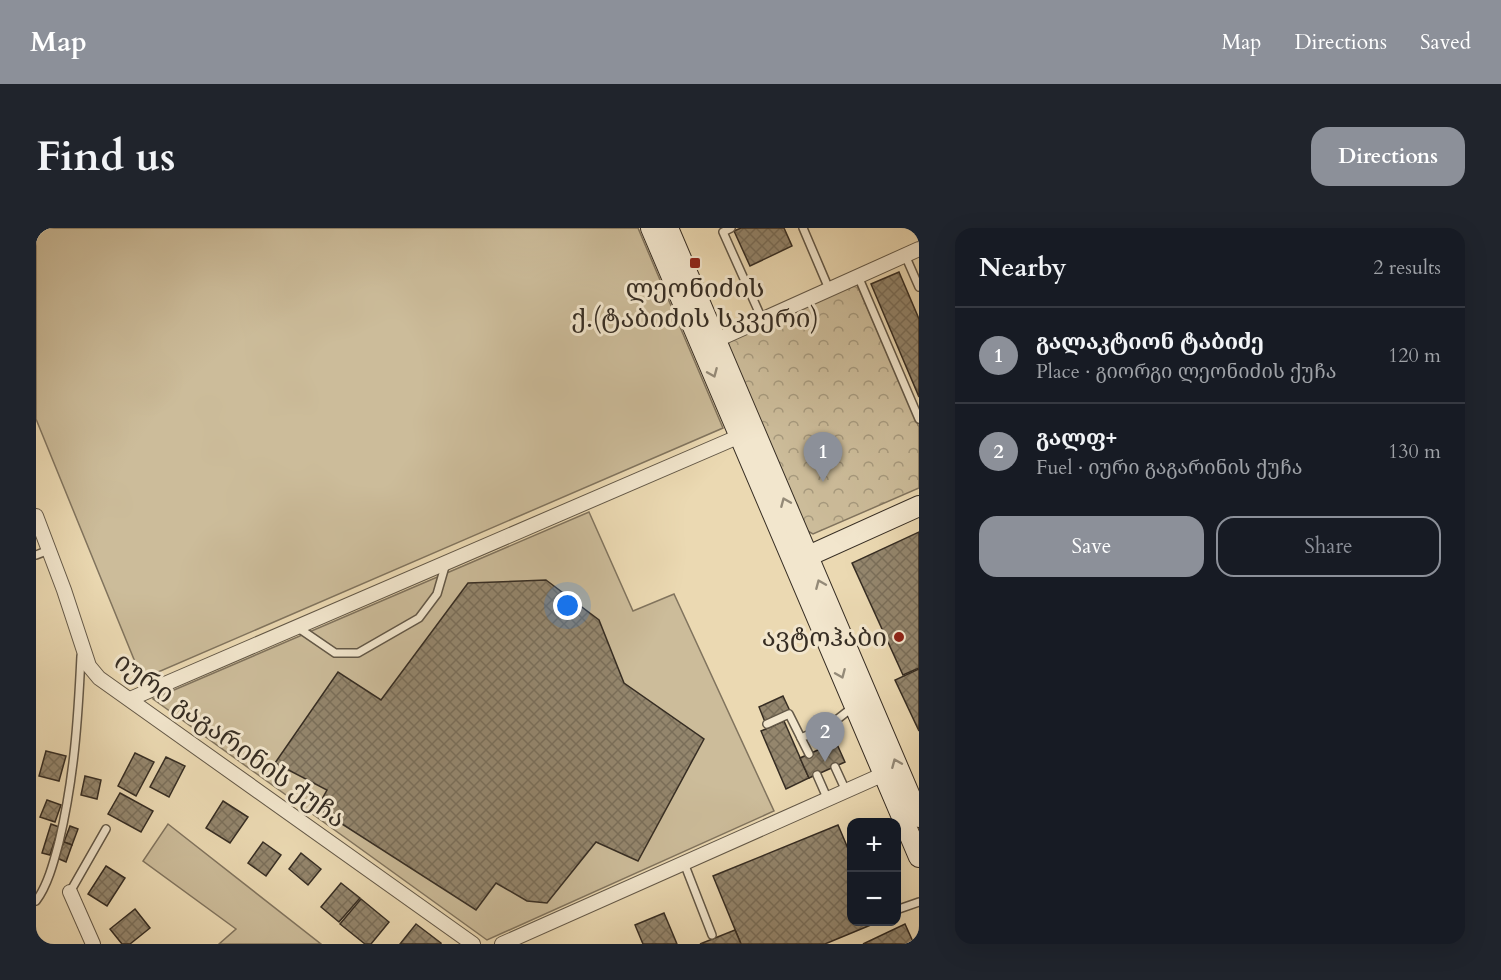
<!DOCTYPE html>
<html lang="en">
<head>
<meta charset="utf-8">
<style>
  body { margin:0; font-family:Cardo,"Noto Serif Georgian",serif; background:#20242c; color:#f1f3f6 }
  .controls { position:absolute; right:18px; bottom:18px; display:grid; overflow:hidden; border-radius:12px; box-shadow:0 6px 24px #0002 }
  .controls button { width:54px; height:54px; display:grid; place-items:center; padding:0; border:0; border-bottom:2px solid #363941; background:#171b24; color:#f1f3f6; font:30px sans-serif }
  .you { position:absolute; left:532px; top:378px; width:21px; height:21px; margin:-15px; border:4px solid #fff; border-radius:50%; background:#1a73e8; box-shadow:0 0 0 9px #1a73e833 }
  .badge { display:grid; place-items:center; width:39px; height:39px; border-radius:50%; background:#8c9099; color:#fff; font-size:20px; font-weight:700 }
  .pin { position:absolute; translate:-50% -50px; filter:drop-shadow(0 2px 3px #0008) }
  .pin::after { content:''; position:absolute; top:32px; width:21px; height:18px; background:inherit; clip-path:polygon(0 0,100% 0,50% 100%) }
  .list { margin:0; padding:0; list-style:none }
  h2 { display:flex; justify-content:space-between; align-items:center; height:78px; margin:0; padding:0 24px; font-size:26px }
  h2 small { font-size:20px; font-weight:400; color:#9ea1a6 }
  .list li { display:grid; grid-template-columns:39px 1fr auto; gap:18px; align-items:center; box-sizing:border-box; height:96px; padding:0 24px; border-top:2px solid #363941 }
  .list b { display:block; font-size:22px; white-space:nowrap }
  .list p { margin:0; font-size:20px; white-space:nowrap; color:#9ea1a6 }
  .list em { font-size:20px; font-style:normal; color:#9ea1a6 }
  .actions { display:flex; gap:12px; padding:18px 24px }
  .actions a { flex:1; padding:14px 0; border:2px solid #8c9099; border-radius:18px; text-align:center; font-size:21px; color:#8c9099 }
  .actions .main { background:#8c9099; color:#fff }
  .map { position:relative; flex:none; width:883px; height:716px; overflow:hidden; border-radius:18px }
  header { display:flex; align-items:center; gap:36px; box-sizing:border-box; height:84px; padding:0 30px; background:#8c9099; color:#fff }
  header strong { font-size:28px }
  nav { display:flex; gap:33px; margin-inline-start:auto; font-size:21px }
  .intro { display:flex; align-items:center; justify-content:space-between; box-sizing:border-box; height:144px; padding:0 36px }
  h1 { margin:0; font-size:42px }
  .button { padding:15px 27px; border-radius:18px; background:#8c9099; color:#fff; font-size:21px; font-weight:700 }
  main { display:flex; gap:36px; padding:0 36px }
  aside { flex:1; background:#171b24; border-radius:18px; box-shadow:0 6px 24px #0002 }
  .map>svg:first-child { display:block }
</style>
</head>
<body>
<header>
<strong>Map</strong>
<nav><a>Map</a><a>Directions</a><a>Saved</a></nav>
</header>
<div class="intro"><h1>Find us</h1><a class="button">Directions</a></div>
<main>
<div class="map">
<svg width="883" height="716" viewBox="0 0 883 716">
  <defs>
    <pattern id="park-crowns" width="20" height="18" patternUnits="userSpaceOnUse" patternTransform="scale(1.5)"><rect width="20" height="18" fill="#ccbc9a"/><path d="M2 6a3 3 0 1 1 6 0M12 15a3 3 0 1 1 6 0" fill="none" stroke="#a6997d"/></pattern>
    <pattern id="building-cross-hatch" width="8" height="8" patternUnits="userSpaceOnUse" patternTransform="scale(1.5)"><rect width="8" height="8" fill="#94866d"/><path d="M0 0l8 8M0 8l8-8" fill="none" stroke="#7a6e59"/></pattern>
  </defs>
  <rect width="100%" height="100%" fill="#ebd9b2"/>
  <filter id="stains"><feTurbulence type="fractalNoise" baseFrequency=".00333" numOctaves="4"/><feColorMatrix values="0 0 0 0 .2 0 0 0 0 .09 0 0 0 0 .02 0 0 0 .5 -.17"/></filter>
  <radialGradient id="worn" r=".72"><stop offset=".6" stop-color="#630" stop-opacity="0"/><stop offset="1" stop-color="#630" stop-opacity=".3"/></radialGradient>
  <g fill="#ccbc9a" stroke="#81745e" stroke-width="1.5">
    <polygon points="0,0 602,0 687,200 106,451 0,191"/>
    <polygon points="553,284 597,383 638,366 738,583 451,712 117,471"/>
    <polygon points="132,596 285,716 183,716 200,701 107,633"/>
  </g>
  <polygon fill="url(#park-crowns)" stroke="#81745e" stroke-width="1.5" points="820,54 883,199 883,260 777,306 768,301 688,114"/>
  <g fill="url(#building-cross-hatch)" stroke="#362d23" stroke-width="1.5">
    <polygon points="705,0 748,0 756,18 714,38 698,3"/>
    <polygon points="863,44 883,91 883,169 835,56"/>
    <polygon points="883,304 883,440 867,447 816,335"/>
    <polygon points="510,352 563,392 588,455 668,511 602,633 560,614 511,675 491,673 460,655 440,682 281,580 291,562 239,535 302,444 345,472 432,355"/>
    <polygon points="883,441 883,503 859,452"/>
    <polygon points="747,468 754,483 729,494 723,479"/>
    <polygon points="748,493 773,550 750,561 725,503"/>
    <polygon points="800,514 809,534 773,550 764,530"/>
    <polygon points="10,523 30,528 23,553 3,548"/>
    <polygon points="99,525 118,534 100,568 82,558"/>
    <polygon points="130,529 149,538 133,569 114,559"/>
    <polygon points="49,548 65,552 61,571 45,567"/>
    <polygon points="84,565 117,583 105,604 72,586"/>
    <polygon points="11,572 25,577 19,594 4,589"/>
    <polygon points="187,573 212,589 194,615 170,600"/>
    <polygon points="15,596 23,599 14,627 6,625"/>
    <polygon points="802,597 816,630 816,694 842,694 789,716 705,716 677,648"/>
    <polygon points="34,598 42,601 36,617 28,614"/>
    <polygon points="28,614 36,617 30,634 21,630"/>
    <polygon points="227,614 245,627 230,648 212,635"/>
    <polygon points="265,625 285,641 272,657 253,641"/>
    <polygon points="70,638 89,650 71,678 52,666"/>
    <polygon points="305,655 324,670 303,694 285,679"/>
    <polygon points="325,671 353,694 335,716 329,716 304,696"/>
    <polygon points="99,681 114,700 94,716 86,716 74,701"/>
    <polygon points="628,685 641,716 607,716 599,697"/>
    <polygon points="380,696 405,715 405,716 364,716"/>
    <polygon points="869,696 878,716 827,716"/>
    <polygon points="699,702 705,716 664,716"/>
  </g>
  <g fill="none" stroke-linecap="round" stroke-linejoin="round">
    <defs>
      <g id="lane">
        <polyline points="695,0 687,4 726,91"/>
        <polyline points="767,0 793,61"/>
        <polyline points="869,27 883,59"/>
        <polyline points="822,48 883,191"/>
        <polyline points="0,327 13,322"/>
        <polyline points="261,399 299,425 322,425 383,390 401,366 410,335"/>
        <polyline points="731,496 753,486 765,510"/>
        <polyline points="790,519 794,497 817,479"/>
        <polyline points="773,526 765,510 794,497"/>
        <polyline points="799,539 810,563"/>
        <polyline points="781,547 792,572"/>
        <polyline points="648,635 676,707"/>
        <polyline points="34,664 70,601"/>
        <path d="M0 673C12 657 18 633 23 614 38 551 42 492 45 428"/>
        <polyline points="860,682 883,674"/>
      </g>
      <g id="street">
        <polyline points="674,115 883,21"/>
        <polyline points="0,288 28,362 53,438 63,450 437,716"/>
        <polyline points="94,471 704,208"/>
        <polyline points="34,664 57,716"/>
        <polyline points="466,716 848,546"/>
      </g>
      <g id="secondary">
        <polyline points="615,0 883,629"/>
        <polyline points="632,0 883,589"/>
        <polyline points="759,334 883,278"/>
      </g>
    </defs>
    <use href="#lane" stroke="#635847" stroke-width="10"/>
    <use href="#street" stroke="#635847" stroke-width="16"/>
    <use href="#secondary" stroke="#362d23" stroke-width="22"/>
    <use href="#lane" stroke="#f2e6cd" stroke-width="7"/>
    <use href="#street" stroke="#f2e6cd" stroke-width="14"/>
    <use href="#secondary" stroke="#f2e6cd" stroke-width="20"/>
  </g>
  <defs><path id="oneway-chevron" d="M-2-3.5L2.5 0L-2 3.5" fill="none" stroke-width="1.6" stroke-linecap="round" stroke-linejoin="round" transform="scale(1.5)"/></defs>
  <g stroke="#948a78">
    <use href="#oneway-chevron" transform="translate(677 145) rotate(67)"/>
    <use href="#oneway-chevron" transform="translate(749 274) rotate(-113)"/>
    <use href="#oneway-chevron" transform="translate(784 356) rotate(-113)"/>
    <use href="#oneway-chevron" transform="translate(805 446) rotate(67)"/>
    <use href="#oneway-chevron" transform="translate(860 535) rotate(-113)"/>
  </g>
  <g fill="#8f2418" stroke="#f2e6cd" stroke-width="2">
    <rect x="653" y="29" width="12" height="12" rx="3"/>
    <circle cx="863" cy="409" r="6"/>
  </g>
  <g text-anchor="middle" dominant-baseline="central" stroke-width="6" stroke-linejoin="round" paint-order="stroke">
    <g font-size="26" fill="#362d23" stroke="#f2e6cd">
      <text x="659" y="60">ლეონიძის<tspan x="659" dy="30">ქ.(ტაბიძის სკვერი)</tspan></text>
      <text x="851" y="409" text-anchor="end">ავტოჰაბი</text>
    </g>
    <g font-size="26" fill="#362d23" stroke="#f2e6cd">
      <text transform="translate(194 512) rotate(36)">იური გაგარინის ქუჩა</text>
    </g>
  </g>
  <rect width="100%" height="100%" filter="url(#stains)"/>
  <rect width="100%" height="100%" fill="url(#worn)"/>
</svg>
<div class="controls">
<button>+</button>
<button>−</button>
</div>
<div class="you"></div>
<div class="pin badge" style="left:787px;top:254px">1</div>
<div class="pin badge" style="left:789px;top:534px">2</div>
</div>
<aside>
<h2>Nearby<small>2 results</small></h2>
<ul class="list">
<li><span class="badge">1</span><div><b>გალაკტიონ ტაბიძე</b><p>Place · გიორგი ლეონიძის ქუჩა</p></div><em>120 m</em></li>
<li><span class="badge">2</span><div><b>გალფ+</b><p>Fuel · იური გაგარინის ქუჩა</p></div><em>130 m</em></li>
</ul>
<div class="actions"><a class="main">Save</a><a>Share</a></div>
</aside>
</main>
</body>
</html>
